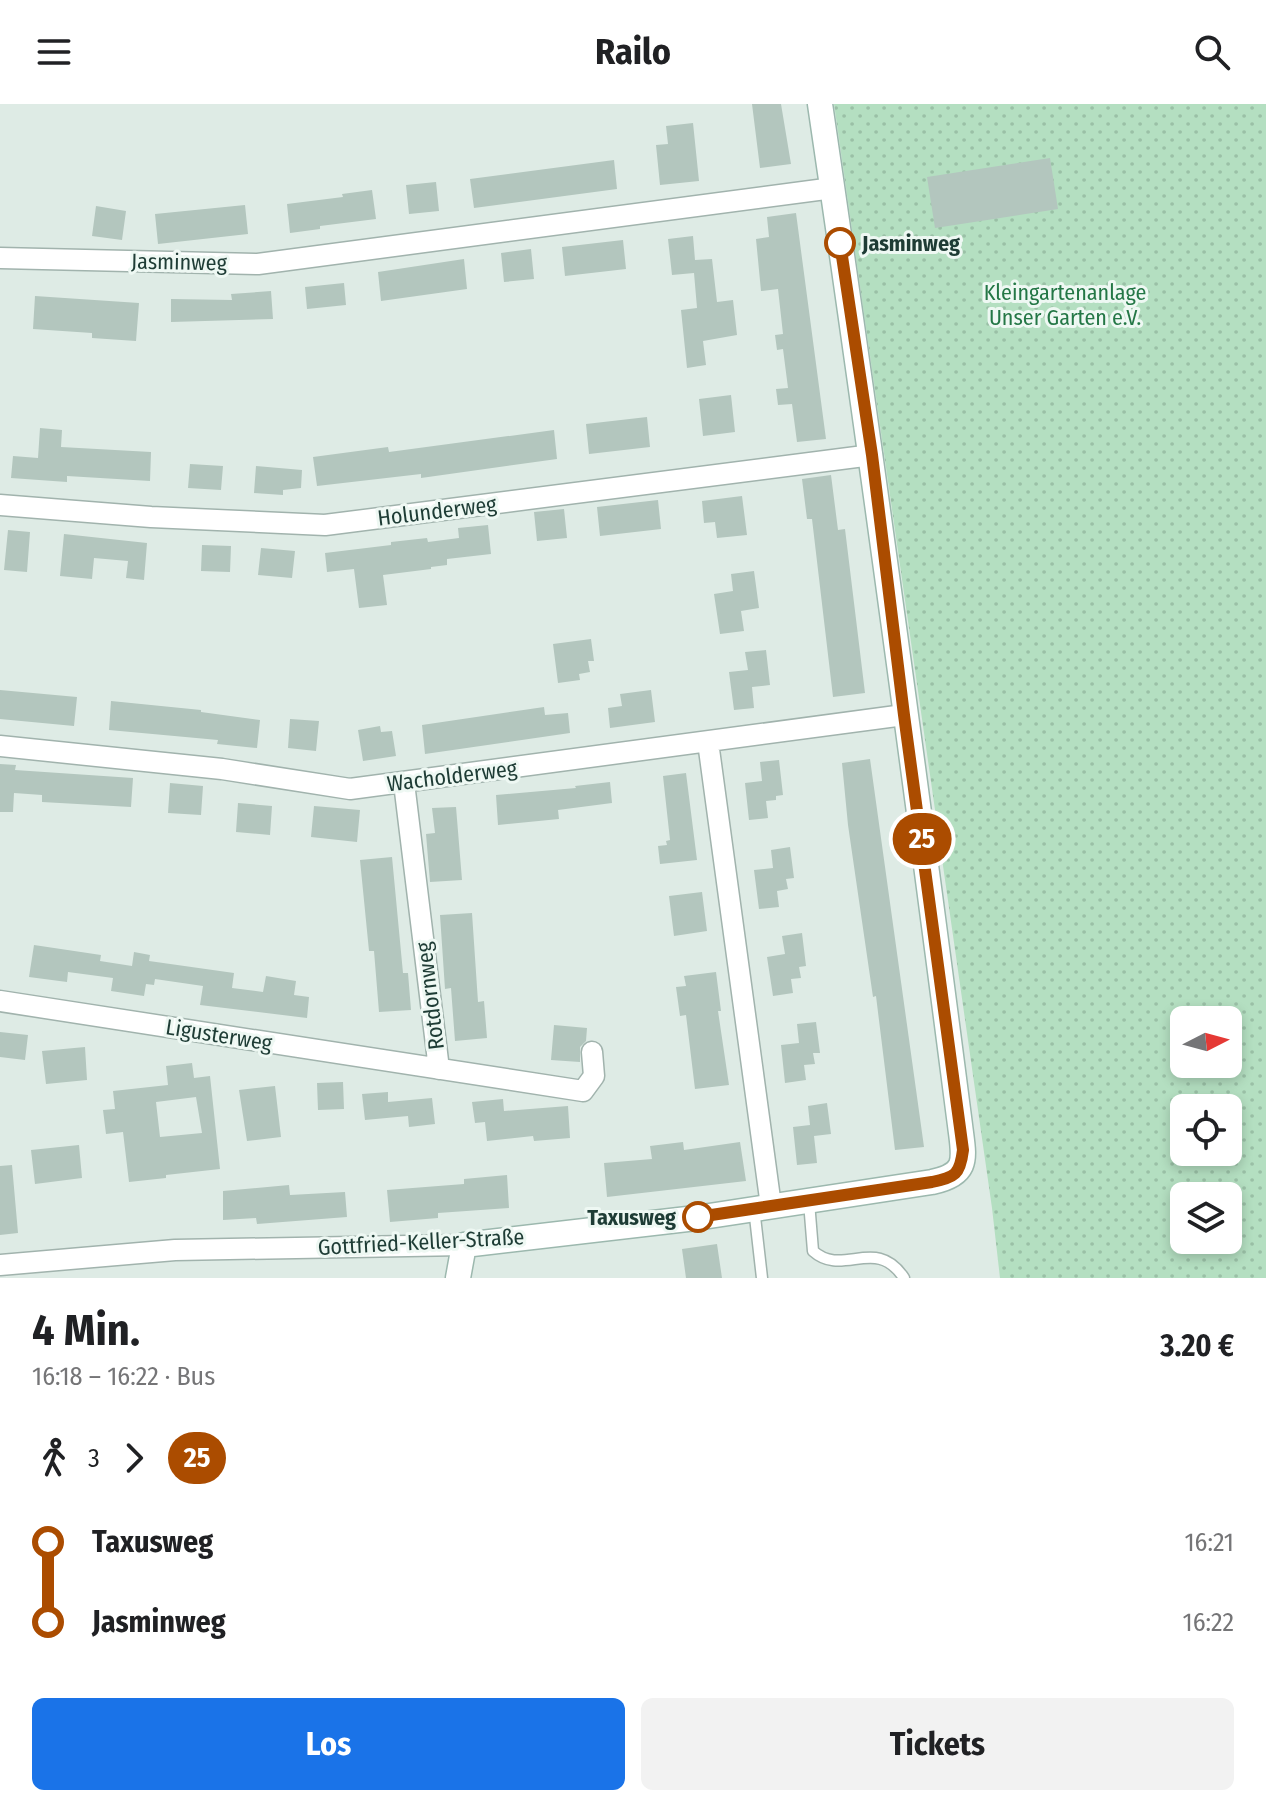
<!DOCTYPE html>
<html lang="de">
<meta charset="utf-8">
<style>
:root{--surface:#fff;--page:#f2f2f2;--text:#202124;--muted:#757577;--accent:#1a73e8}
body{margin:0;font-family:"Fira Sans Condensed",sans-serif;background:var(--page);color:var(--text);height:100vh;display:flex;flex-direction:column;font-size:30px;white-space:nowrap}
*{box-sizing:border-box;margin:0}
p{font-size:26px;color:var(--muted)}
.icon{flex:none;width:44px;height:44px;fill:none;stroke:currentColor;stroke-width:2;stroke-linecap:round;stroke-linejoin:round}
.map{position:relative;height:1174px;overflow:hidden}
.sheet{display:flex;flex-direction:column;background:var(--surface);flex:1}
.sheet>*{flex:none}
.badge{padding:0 16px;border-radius:26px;font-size:28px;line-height:52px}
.needle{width:52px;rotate:84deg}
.tools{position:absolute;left:1170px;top:902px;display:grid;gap:16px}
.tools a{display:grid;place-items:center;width:72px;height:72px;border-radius:12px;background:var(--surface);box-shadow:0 4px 12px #0003;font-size:40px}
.map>.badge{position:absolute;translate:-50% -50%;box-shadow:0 0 0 4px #fff}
.legs{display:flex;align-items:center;gap:12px;height:88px;padding:0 32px;font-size:26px}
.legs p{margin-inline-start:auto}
.headline{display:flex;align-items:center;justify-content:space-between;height:136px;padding:0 32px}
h1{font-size:44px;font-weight:700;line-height:60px}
.button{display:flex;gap:16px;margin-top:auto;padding:16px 32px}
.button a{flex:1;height:92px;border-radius:12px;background:var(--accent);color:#fff;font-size:32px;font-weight:700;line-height:92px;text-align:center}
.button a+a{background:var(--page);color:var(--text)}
ul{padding:0 32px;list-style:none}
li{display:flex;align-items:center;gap:28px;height:80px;font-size:30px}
li i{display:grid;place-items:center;width:12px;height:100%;margin:0 10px;background:currentColor}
li i::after{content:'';width:20px;height:20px;margin:-10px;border:6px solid;border-radius:50%;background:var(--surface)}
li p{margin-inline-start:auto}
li:first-child i{background:linear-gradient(#0000 50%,currentColor 0)}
li:last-child i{background:linear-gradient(currentColor 50%,#0000 0)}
header{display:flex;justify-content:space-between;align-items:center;height:104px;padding:0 32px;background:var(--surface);font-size:36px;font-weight:700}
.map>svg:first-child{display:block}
.garden{fill:url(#garden-dots);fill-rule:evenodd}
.building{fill:#b3c6be;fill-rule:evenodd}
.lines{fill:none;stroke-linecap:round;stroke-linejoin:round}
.lane-casing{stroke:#a1b3ad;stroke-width:13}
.street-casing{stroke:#a1b3ad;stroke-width:23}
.secondary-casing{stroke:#9cb8ae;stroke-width:27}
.lane{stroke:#fff;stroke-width:10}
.street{stroke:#fff;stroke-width:20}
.secondary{stroke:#fff;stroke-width:24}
.line-1-casing{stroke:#fff;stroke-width:18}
.line-1{stroke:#ab4c00;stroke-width:12}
.stop-1-dot{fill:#fff;stroke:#ab4c00;stroke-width:4}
.labels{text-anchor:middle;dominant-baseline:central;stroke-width:6;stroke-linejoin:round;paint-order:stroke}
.stop-label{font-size:22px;font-weight:bold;fill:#1e3c35;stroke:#eef8f3;text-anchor:start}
.street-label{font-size:22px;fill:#1e3c35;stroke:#eef8f3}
.park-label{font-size:22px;fill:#247746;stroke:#eef8f3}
</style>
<header><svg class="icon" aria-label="menu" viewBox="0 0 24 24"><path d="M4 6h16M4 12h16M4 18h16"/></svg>Railo<svg class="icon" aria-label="search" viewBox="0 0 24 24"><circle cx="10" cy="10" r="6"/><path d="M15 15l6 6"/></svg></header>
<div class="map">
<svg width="1266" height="1174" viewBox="0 0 1266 1174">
<defs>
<pattern id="garden-dots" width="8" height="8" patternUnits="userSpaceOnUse" patternTransform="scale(2)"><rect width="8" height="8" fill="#b4dfc1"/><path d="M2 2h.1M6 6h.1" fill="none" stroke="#9ac0a6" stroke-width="1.8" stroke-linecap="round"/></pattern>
</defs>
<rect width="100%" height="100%" fill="#deebe5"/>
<path class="garden" d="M834,0h432v1174h-266l-8,-70zM1184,916h44v44h-44zM1184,1004h44v44h-44zM1184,1092h44v44h-44z"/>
<path class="building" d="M752,0h29l10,60 -31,4z
M693,19l6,58 -39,4 -4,-40 12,-1 -2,-18z
M1050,54l8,51 -123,19 -8,-51z
M614,56l3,29 -143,19 -4,-29z
M436,78l3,29 -30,3 -3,-29z
M372,86l4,29 -56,7v3l-30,4 -3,-29 56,-7 -1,-3z
M245,101l3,29 -90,10 -3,-30z
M96,102l30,5 -4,29 -30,-4z
M796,109l30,226 -29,3 -5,-38 -14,1 -2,-16 12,-1 -5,-39 -6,1 -2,-15 8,-1 -5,-45 -17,2 -5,-52 13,-2 -2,-20z
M693,132l2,24 17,-1 5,43 16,-2 4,35 -34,6 3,24 -19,3 -6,-58 16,-2 -3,-35 -22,2 -4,-36z
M623,136l3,29 -61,7 -3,-29z
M531,145l3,30 -30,3 -3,-29z
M464,155l3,30 -86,12 -3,-29z
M344,179l2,22 -39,4 -2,-22z
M271,187l2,28 -102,3v-23l61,1 -1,-6z
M35,192l104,7 -3,38 -44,-3v-5l-59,-4z
M731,291l4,37 -32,4 -4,-37z
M647,313l3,30 -61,7 -3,-30z
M40,324l22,2 -1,17 90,5 -1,29 -83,-5v6l-56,-4 2,-22 25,2z
M554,326l3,29 -136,19v-4l-104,12 -4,-29 75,-10 1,5z
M190,360l33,2 -2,24 -33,-2z
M256,362l46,4 -1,18 -18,2v5l-29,-2z
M831,371l7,55 7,-1 20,164 -32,4 -21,-178h-5l-5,-40z
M742,392l5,39 -30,3 -2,-16 -11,1 -2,-22z
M658,396l3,29 -61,7 -3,-29z
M564,405l3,29 -30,3 -3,-29z
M488,421l3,29 -44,5v6l-16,2v2l-48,6 4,30 -28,3 -5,-39 -27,3 -2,-19 66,-8v-3l36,-4 1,4 31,-4 -1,-10z
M8,426l22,2 -3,40 -23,-2z
M64,430l83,9 -3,37 -18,-2 2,-17 -34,-3 -2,21 -32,-3z
M202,441l29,1 -1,26 -29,-1z
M261,444l34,3 -3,27 -34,-3z
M754,467l5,37 -18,3 3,20 -24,3 -6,-40 19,-3 -2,-17z
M591,535l3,22h-6l2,11 -11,2 1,6 -22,3 -5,-39z
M766,546l4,35 -18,2 2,21 -20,2 -5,-38 19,-2 -3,-18z
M0,586l77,7 -3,29 -74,-7z
M651,586l4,32 -45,6 -2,-20 14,-2 -2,-12z
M111,597l90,9v2l59,8 -3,28 -40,-4 1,-4 -109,-10z
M544,603l1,8 23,-2 2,20 -145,21 -3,-29z
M290,615l29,2 -3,30 -28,-3z
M380,622l1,6 11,-1 4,25 -33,5 -5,-31z
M870,655l54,388 -29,3 -19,-154 -3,1 -25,-172 -6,-62z
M779,656l4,35 -7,1v4l-10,1 2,17 -19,2 -4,-37 17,-2 -2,-19z
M0,660l16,1 -1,5 118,8 -2,29 -89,-5v-7l-28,-2 -1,19h-13z
M686,669l11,87 -37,4 -2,-18 9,-1 -1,-4 4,-1 -7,-64z
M610,678l2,21 -54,7 1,9 -61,6 -2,-30 80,-7 -1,-2z
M170,679l33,3 -2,29 -33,-2z
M238,699l34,3 -2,29 -34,-3z
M314,702l46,4 -3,32 -46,-5z
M456,703l6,73 -32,2 -4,-48 9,-1 -3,-25z
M790,743l4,31 -8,1 2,10 -11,2 2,16 -20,2 -5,-39 19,-2 -2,-18z
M392,753l11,116h5l3,37 -32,2 -5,-61h-5l-9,-91z
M702,788l5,39 -33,5 -5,-40z
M472,809l6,89 6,-1 3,37 -32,3 -4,-53 -6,1 -5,-74z
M802,829l4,33 -7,1 2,11 -10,1 2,14 -20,3 -6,-39 18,-3 -3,-18z
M34,841l67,10 -1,6 32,5 2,-14 16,3 -1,6 85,12 -2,15 31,4 3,-16 30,5 -2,14 15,2 -2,21 -107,-13 3,-19 -48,-7 -1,6 -8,-1 -2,12 -33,-5 2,-13 -45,-6 -1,10 -38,-5z
M716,868l5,39h-3l11,74 -34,4 -9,-74 -6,1 -4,-29 10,-1 -2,-10z
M816,918l4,31h-7l2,11 -11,1 2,15 -21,3 -4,-38 18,-2 -2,-19z
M554,921l33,3 -1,13 -6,6v15l-29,-2z
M0,928l28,3 -3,25 -25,-3z
M85,943l2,33 -41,4 -4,-33z
M192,959l2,15 16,-2 10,93 -54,6v3l-37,4 -6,-50 -17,2 -3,-24 12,-1 -2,-18 55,-6 -2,-19zM196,993l6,36 -42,4 -4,-35z
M343,978l1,27 -26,1 -1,-27z
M275,982l6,51 -34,4 -8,-51z
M388,988v10l44,-4 3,26 -26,3 -1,-11 -43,4 -3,-26z
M503,995l1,12 64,-5 2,32 -36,3 -1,-5 -46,5 -2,-19 -10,1 -3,-21z
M827,999l4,31 -17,2 3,27 -20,2 -4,-38 17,-2 -2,-19z
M683,1038l1,8 56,-8 6,39 -139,16 -3,-34 48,-4 -2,-13z
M79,1041l3,33 -47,6 -4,-34z
M12,1061l6,68 -18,2v-69z
M507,1071l2,33 -71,5v5l-48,4 -3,-32 77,-6v-5z
M289,1081l1,10 55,-3 2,25 -90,7 -1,-6 -33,2v-29z
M717,1140l5,34h-36l-4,-29z"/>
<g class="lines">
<g class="lane-casing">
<path id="lane" d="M809,1098l4,49c30,27 63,-16 91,27
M754,1104l8,70"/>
</g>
<g class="street-casing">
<path id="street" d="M0,154l258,6 575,-76
M0,401l151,12 174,8 547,-70
M708,638l63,464
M0,642l222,23 128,20 554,-74
M404,679l35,286
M0,897l583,90 11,-15 -2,-24
M0,1161l175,-15 289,-5"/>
</g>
<g class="secondary-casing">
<path id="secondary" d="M458,1174l6,-33 232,-27 236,-36c38,-8 32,-24 28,-57 -44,-341 -90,-681 -140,-1021"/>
</g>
<use href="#lane" class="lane"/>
<use href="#street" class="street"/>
<use href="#secondary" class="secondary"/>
</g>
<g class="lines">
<g class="line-1-casing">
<path id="line-1" d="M698,1113l234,-35c23,-5 28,-7 31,-32l-59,-435 -32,-260 -32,-212"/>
</g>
<use href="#line-1" class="line-1"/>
</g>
<g class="stop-1-dot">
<circle cx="840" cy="139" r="14"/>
<circle cx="698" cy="1113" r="14"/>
</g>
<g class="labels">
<g class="stop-label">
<text x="862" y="139">Jasminweg</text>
<text x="676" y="1113" text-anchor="end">Taxusweg</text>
</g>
<g class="street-label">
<text transform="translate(179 158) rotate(1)">Jasminweg</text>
<text transform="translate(437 407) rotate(-7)">Holunderweg</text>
<text transform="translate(452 672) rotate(-7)">Wacholderweg</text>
<text transform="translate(430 892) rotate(-97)">Rotdornweg</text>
<text transform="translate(219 931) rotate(9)">Ligusterweg</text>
<text transform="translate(421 1138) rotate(-3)">Gottfried-Keller-Straße</text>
</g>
<g class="park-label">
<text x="1065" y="188">Kleingartenanlage<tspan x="1065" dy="25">Unser Garten e.V.</tspan></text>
</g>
</g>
</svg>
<div class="tools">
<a><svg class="needle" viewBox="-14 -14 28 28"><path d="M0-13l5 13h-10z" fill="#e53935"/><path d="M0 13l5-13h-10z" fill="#757577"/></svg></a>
<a><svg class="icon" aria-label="locate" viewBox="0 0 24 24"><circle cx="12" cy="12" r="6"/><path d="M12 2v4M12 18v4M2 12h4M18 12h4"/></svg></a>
<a><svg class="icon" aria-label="layers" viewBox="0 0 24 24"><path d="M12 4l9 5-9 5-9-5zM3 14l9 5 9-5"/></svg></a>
</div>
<b class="badge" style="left:922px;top:735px;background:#ab4c00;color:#fff">25</b>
</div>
<section class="sheet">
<div class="headline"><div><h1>4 Min.</h1><p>16:18 – 16:22 · Bus</p></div><b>3.20 €</b></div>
<div class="legs"><svg class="icon" aria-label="walk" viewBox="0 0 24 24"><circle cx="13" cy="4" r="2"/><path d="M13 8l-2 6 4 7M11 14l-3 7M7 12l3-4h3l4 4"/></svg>3<svg class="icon" aria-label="forward" viewBox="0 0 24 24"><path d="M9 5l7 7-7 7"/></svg><b class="badge" style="background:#ab4c00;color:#fff">25</b></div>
<ul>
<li><i style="color:#ab4c00"></i><b>Taxusweg</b><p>16:21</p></li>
<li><i style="color:#ab4c00"></i><b>Jasminweg</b><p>16:22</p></li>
</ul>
<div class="button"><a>Los</a><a>Tickets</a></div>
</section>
